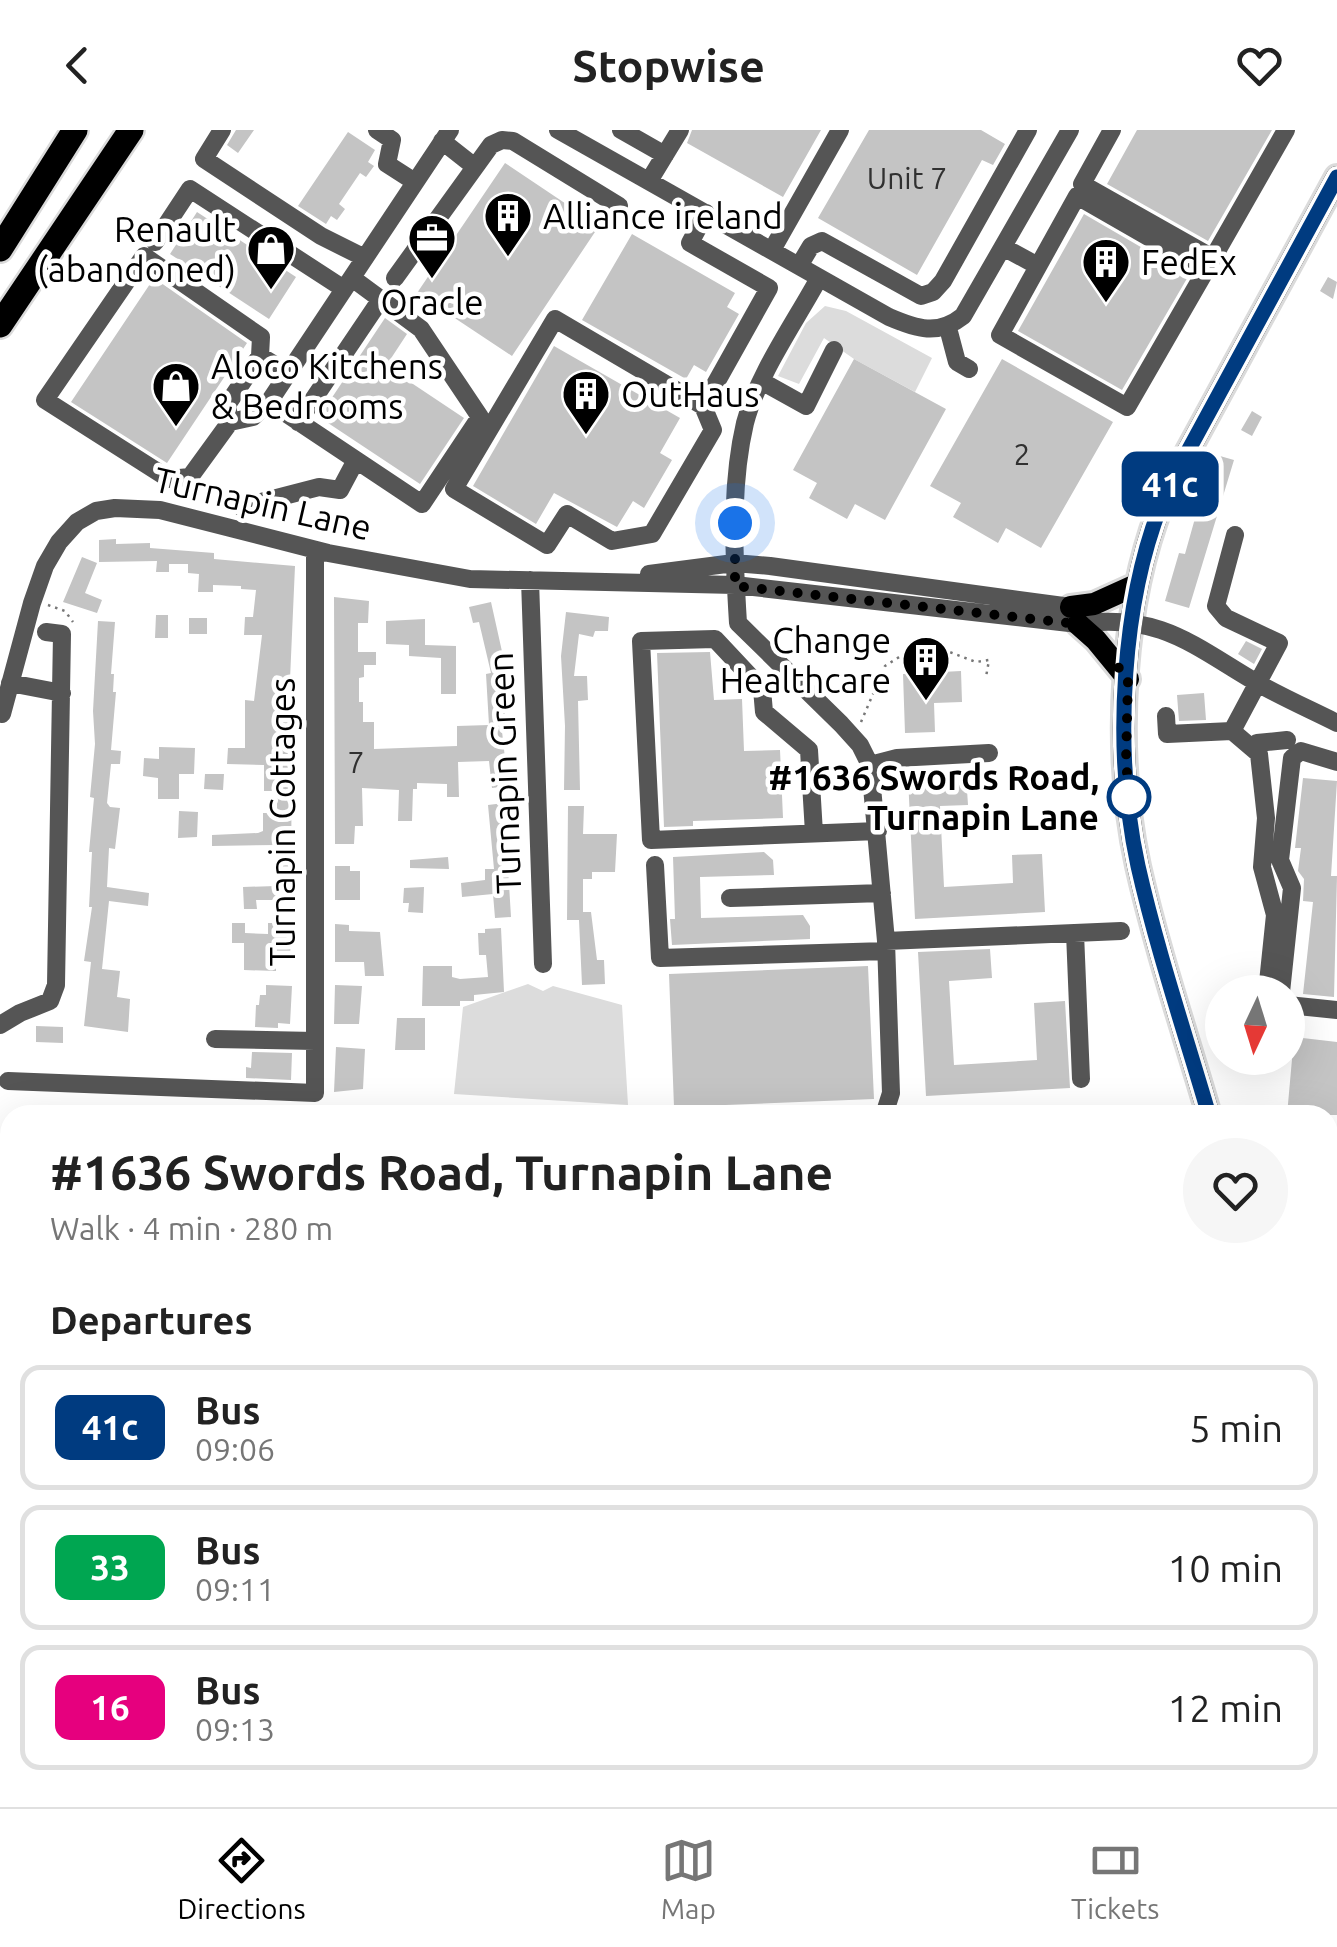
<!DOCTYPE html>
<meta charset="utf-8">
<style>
:root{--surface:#fff;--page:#f6f6f6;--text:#222;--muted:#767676;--line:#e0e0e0;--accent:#000}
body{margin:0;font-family:Ubuntu,sans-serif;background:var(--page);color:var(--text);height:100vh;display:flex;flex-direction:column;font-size:38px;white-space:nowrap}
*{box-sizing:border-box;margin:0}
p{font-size:32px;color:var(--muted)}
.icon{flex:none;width:55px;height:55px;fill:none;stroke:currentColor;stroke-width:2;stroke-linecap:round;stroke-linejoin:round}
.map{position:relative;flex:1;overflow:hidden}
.panel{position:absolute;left:0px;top:975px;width:1338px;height:702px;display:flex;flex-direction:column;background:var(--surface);border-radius:30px 30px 0 0;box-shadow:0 10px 40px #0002}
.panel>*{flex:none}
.badge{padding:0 20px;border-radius:15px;font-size:35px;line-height:65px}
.needle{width:65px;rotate:184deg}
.buttons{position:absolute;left:1205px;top:845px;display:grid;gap:20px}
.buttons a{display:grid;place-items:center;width:100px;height:100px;border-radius:50%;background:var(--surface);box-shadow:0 10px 40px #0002;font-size:50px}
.you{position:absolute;width:50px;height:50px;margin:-25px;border:8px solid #fff;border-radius:50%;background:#1a73e8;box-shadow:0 0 0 15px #1a73e833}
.map>.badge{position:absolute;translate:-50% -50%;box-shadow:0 0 0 5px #fff}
h2{padding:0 50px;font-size:38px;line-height:90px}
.round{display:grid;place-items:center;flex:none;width:105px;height:105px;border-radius:52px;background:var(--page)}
.overview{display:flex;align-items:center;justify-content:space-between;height:170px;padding:0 50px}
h1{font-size:48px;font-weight:700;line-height:75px}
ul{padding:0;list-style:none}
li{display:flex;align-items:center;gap:30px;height:125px;margin:0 20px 15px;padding:0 30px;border:5px solid var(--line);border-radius:20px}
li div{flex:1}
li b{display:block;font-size:38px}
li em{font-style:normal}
li .badge{min-width:110px;font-weight:700;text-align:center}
header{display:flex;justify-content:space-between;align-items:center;height:130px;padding:0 50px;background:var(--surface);font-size:45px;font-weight:700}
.tabs{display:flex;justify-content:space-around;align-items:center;height:140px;border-top:2px solid var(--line);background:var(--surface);font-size:28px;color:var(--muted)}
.tabs a{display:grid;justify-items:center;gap:5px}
.tabs .selected{color:var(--accent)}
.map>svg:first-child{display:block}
.green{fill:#dcdcdc}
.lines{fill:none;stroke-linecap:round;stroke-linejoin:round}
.stream{stroke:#a3a3a3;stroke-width:5}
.building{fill:#c4c4c4}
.major-casing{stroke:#dbdbdb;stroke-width:28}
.highway-casing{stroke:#dbdbdb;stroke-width:30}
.path{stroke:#777;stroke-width:2.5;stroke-dasharray:2.5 5;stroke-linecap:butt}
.minor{stroke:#555;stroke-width:18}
.major{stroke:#000;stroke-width:22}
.highway{stroke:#000;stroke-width:25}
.line-casing{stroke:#fff;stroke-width:22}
.line{stroke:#003b80;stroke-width:15}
.walk{stroke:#000;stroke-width:10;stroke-dasharray:0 18}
.stop-dot{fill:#fff;stroke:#003b80;stroke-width:5}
.labels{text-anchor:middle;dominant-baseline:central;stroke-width:9;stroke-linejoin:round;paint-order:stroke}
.number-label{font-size:30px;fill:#313131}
.poi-label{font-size:35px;fill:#000;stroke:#fff;text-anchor:start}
.street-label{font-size:35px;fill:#000;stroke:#fff}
.stop-label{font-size:35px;font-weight:bold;fill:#000;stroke:#fff;text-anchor:end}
</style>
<header><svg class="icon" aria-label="back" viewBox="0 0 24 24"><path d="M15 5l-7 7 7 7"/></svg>Stopwise<svg class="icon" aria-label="heart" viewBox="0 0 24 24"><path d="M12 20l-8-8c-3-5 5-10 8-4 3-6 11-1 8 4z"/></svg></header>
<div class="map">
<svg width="1337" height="1677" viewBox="0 0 1337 1677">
<rect width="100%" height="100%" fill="#fff"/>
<path class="green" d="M825,176l21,5 86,47 -17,34 -61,-33 -30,-21 -25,46 -21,-8 28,-53z
M528,854l15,7 10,-5 69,19 6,100 -174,-11 9,-87z
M0,1366l10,2v300h278l-3,9h-285z"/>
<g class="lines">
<path class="stream" d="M0,1360l10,3
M856,1668l13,9"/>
</g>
<path class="building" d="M236,0h18l-16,23 -11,-8z
M692,0h129l-38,67 -96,-54z
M869,0h112l24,14 -12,21 -11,-5 -65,115 -99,-57z
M1137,0h135l-64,111 -101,-57z
M348,2l27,18 -7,12 6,4 -8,11 -6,-4 -21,31 6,5 -8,11 -6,-4 -5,8 -28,-18z
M505,33l94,63 -87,130 -95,-63z
M197,82l99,65 -27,42 -99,-65z
M1084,84l105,61 -67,115 -104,-59z
M632,104l103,59 -8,14 12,7 -33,58 -12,-7 -8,14 -104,-59z
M1328,147l9,5 -4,17 -13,-8z
M154,148l93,65 -80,120 -96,-61z
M385,188l22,16 -21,32 78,52 -44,66 -101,-67z
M554,216l126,72 -20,35 12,7 -28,48 -11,-7 -16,26 -63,-34 -18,31 -63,-38z
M854,229l92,50 -61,111 -30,-16 -8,15 -38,-21 8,-15 -24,-13z
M1002,229l111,63 -72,126 -35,-20 -8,15 -45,-26 8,-14 -31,-17z
M1252,281l10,6 -10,19 -11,-6z
M1213,324l21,6 -45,148 -24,-7 14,-48 6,1z
M116,409v5l34,-1v5l64,5v6l81,7 -6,136h3l-1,198h-35l1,9h-13l-1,-22 33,-1 1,-41 -65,1v-11l46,-2 5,-2v-18h14v-22h-13v-26l-37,-1 1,-16h17v-48l9,1 8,-66h-18l1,-18h8l3,-27 -15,-1v-3l-28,-1v7h-15l1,-18 -11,-1v-9h-19v8h-13l1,-11 -58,1v-22z
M82,427l15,6 -12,30 17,7 -5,13 -34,-11z
M334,467l35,4 -1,22h-10v29h18v13h-12v12l-5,1v24h4v20h11v27l83,-3v-20l32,-1 -3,-51 5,-1 -12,-51 -6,1 -4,-16 22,-5 12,54 2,65 -4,1 7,64 -16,2 -3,-27 -31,1 1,35h-12v-13l-30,-1v6h-4l-1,32h-14l1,-31 -37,-2 1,38h-8l-1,18h-19z
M566,482l43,5 -1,14h-13l-2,6 -14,-3 -5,42h13l1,24 -10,1 2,89h-16l1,-64 -4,-70z
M156,485h12v23h-13z
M189,488h18v16h-18z
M425,489v26l31,1v48h-15v-36l-32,-2v-11l-23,-1v-23z
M98,491l17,1 -4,52h3l-1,18h3l-5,58 10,1 -1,13h-9l-4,39 3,4 10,1 -5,41 -6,-1 -2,39 42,6 -1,13 -39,-5 -7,68 18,2 -3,26 13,2 -2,33 -44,-6 7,-64 -7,-1 8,-54h-3l3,-55h-3l5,-54 -4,-1 5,-53 -2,-33z
M1246,511l16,8 -8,15 -16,-10z
M710,522l4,48 28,-1 2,52 36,-1 3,68 -90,3v5l-29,1 -7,-174z
M961,541l1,31 -28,1 1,29 -30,1 -2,-59z
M1204,563l2,27 -27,1 -2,-26z
M159,617l36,1 -1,26h-15v25h-21v-21l-15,-2 1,-18 15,1z
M205,644h19l-1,16 -19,-1z
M966,645l2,30 -28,1 4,81 69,-4 -1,-28 30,-1 3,58 -130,7 -7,-141z
M1303,648l34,3 -6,95h6l-3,121 -31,-3 10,-92 -10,-1 1,-22 -6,-8 3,-23h-6z
M504,673l7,114 -16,1 -2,-24 -31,3 -1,-14 24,-3v-11h9l-6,-64z
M568,676h16l-1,28h34l-2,38h-23v7h-9v33h8l6,48h7l1,24 -23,1 -3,-65h-12z
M179,681l19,1 -1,25 -19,1z
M764,722l9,8 1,15 -74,2 1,41 102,-3 7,11v13l-138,6 -2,-26h5l-2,-62z
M448,727l1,12 -39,-1v-8z
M335,736h15v5h10v29h-25z
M424,757l-1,26 -15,-1 1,-9h-6l1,-15z
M232,793h13v10l23,1v-11h23l-1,39 -14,-1v10l-32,-1v-27h-12z
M335,794l14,1v6l31,1 4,44h-19l-1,-14h-29z
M501,798l3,64 -30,3v6h-14v5h-38l1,-40h29v11l8,2 28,-2 -2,-22h-7l-1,-22h7v-4z
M990,819l2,29 -43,3 5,84 83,-5 -3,-57 31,-2 5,87 -144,8 -8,-144z
M868,836l6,133 -200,8 -5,-133z
M266,855l26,1 -2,38 -12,-1v5l-23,-1 1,-22h3l1,-10h6z
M335,855l27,1 -3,38h-25z
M397,888h28v32h-30z
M36,896l27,1v16l-27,-1z
M1294,907l43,5v73h-50z
M336,917l29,2 -2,40 -29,3z
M252,922l40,1 -1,27 -45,-2v-11l5,1z"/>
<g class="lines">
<g class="major-casing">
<path id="major" d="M1071,477l23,-3 42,-19
M1078,494l18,16 32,39
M1209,985c-24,-82 -52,-165 -71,-249 -25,-115 -18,-272 31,-380l168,-309
M1245,1677v-9"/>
</g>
<g class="highway-casing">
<path id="highway" d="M0,119l75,-119
M0,195l131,-195
M0,1060l10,5
M0,1115l10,3
M1328,1136h9
M0,1143l10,-1
M0,1183h10
M1328,1184h9
M0,1265l10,-4"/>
</g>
<path class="path" d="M48,475l17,6 8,11
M861,592l24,-56 38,-24 53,20 13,-2 -3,17"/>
<path class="minor" d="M222,0l-18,29 117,77 44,22
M377,0l15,10 -5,24 28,18
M558,0l331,187c28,12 49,19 74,-1l107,-186
M621,0l44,25
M1112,0l-30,54 131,74 73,-128
M442,11l33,26
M649,51l31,-51
M1077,66l129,74 -79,137 -127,-72z
M155,112l35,-53 154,100
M1003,117l35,19
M772,120l68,-120
M799,136l12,-20 11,-5 99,55 12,-4 10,-11 85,-151
M395,148l96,-133 11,-5 11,1 106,65
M819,148c-24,44 -62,98 -74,145 -15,64 -11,136 -7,200l103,101 19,21 10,20 16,176 5,152 -7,22
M948,198l9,34 12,7
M288,243l-28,-17 1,-19 -117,-81 -99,144 124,79 21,-2 40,-55 23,-5 16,-15 181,-272
M763,252l43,24 28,-56
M269,272l153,102 58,-87 -59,-88 -69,-51
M703,276l-148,-87 -101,170 93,56 20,-31 45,27 40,-7 61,-104 -10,-24 66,-118 -79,-45 16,-30
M230,292l-3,-17 33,-49
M298,292l83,-123
M241,377l78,-20 21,3 16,-30
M649,444l85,-11 36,3 301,41 12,5
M530,450l13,384
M10,553l52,10
M2,584l30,-111 13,-37 14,-24 18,-20 19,-11 19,-3 45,2 168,43 142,26 265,6 343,39c82,-12 117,23 181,60 25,14 52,26 78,39
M1166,586l1,18 65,-3 27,23 7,64 -4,49 13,48 -8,77
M1232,601l47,-88 -53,-25 -10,-12 19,-71
M1253,618l4,-5 30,-3
M870,635l27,-7 92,-5
M814,703l-5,-83 -45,-38 -2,-23 -47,-50 -74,2 10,199 227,-9
M655,735l5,93 226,-7
M730,768l152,-5
M1075,803l6,146
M886,811l235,-10
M1281,862l11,-104 -12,-28 12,-102 9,-7 36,11
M1288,875l49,5
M0,895l20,-12 30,-12 6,-16 6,-351 -16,-2
M215,909l100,2
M8,951l307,12v-543
M1328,1059h9
M1328,1263l9,1
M1328,1286l9,1
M1328,1338l9,1
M1328,1388l9,1
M1328,1439h9
M1328,1503l9,2
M1328,1522l9,1
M1328,1583l9,-1
M1328,1656h9
M978,1668l61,9
M1181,1668l8,9
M1245,1673l92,2
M600,1677l1,-9
M1096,1677l9,-9
M1125,1677l1,-9"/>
<use href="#major" class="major"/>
<use href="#highway" class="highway"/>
</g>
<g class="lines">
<g class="line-casing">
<path id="line" d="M1209,985c-24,-82 -52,-165 -71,-249 -25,-115 -18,-272 31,-380l168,-309"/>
</g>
<use href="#line" class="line"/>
<path class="walk" d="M735,393v63l343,38 18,16 32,39 -2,82 4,46 -1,-10"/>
</g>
<defs>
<g id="building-pin" transform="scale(2.5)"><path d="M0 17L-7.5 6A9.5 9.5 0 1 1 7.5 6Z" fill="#000" stroke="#fff"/><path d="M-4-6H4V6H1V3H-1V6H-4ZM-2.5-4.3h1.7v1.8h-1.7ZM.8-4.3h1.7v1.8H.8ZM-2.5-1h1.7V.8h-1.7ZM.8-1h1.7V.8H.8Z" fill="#fff"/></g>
<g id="office-pin" transform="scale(2.5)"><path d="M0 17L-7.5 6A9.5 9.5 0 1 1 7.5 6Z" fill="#000" stroke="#fff"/><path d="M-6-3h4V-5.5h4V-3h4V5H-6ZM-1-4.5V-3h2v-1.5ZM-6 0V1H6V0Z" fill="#fff"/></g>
<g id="shop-pin" transform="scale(2.5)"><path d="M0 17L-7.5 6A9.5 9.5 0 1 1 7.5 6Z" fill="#000" stroke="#fff"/><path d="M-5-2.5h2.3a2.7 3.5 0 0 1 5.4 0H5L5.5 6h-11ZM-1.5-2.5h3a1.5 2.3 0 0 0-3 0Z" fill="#fff"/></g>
</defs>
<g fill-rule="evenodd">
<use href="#building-pin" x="508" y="86"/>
<use href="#office-pin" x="432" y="108"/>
<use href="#shop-pin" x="271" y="119"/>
<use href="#building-pin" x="1106" y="132"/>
<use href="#shop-pin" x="176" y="256"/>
<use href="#building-pin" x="586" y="264"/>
<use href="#building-pin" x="926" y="530"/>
</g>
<circle class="stop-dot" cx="1129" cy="667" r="20"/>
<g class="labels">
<g class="number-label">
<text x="907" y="48">Unit 7</text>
<text x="1022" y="324">2</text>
<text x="356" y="632">7</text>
</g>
<g class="poi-label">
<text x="543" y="86">Alliance ireland</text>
<text x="236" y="99" text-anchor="end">Renault<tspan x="236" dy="40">(abandoned)</tspan></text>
<text x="1141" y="132">FedEx</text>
<text x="432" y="172" text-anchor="middle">Oracle</text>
<text x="211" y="236">Aloco Kitchens<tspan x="211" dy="40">&amp; Bedrooms</tspan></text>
<text x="621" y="264">OutHaus</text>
<text x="891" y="510" text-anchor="end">Change<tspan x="891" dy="40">Healthcare</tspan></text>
</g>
<g class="street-label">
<text transform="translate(263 373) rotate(13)">Turnapin Lane</text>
<text transform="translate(504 643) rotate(-92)">Turnapin Green</text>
<text transform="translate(282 692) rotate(-90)">Turnapin Cottages</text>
</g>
<g class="stop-label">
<text x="1099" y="647">#1636 Swords Road,<tspan x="1099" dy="40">Turnapin Lane</tspan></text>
</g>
</g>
</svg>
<div class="buttons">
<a><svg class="needle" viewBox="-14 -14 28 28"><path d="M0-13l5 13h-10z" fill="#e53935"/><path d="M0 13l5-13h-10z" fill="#767676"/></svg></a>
</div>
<div class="you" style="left:735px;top:393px"></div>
<b class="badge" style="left:1170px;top:354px;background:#003b80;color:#fff">41c</b>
<section class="panel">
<div class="overview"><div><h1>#1636 Swords Road, Turnapin Lane</h1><p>Walk · 4 min · 280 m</p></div><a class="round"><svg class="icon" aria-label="heart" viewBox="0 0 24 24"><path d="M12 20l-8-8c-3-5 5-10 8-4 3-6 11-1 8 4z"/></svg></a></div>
<h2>Departures</h2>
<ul>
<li><span class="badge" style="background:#003b80;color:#fff">41c</span><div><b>Bus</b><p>09:06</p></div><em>5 min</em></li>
<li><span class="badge" style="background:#00a651;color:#fff">33</span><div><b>Bus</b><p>09:11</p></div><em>10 min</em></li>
<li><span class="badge" style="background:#e6007e;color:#fff">16</span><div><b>Bus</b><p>09:13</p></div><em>12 min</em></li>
</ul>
</section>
</div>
<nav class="tabs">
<a class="selected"><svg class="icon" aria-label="directions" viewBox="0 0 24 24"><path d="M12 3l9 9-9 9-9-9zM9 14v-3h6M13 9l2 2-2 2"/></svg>Directions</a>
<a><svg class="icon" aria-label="map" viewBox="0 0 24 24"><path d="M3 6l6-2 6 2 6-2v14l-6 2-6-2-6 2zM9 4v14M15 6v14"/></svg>Map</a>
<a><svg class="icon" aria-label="tickets" viewBox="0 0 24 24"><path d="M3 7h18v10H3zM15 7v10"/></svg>Tickets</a>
</nav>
